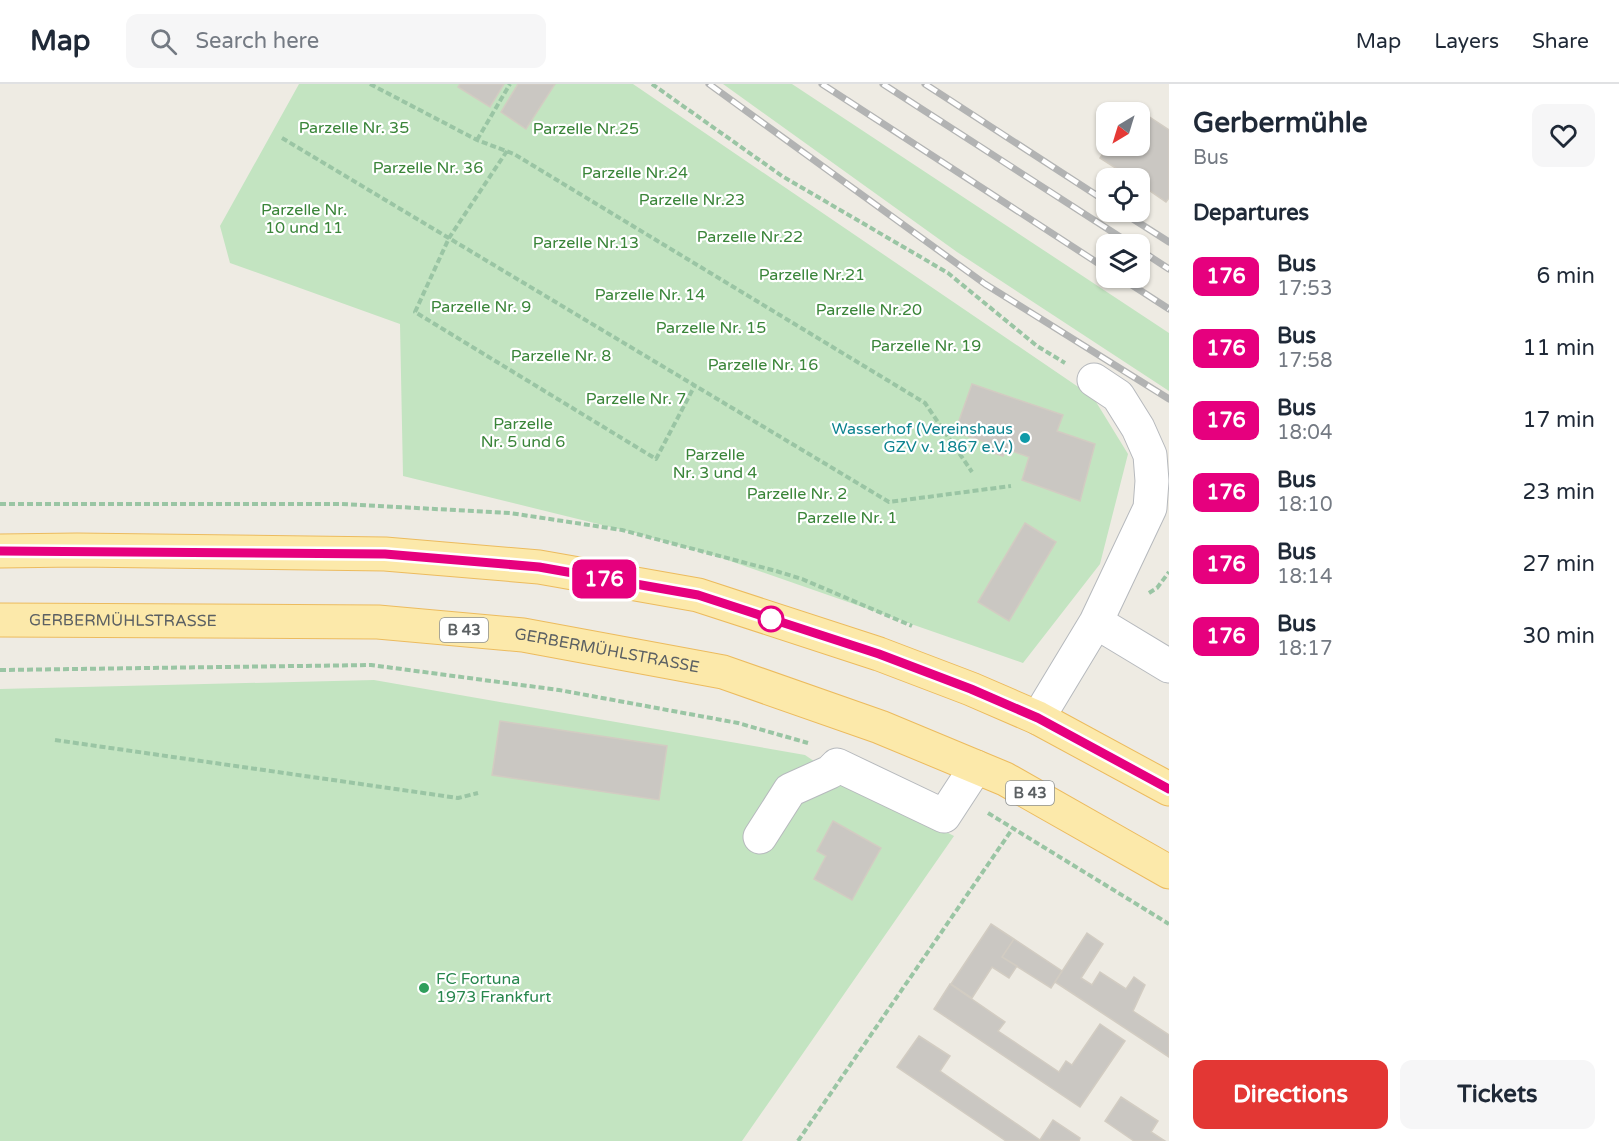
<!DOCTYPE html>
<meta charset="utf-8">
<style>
:root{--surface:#fff;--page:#f6f6f7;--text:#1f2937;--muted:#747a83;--line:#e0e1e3;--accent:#e33734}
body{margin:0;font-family:"Varela Round",sans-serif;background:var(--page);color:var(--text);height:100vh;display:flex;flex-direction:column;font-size:22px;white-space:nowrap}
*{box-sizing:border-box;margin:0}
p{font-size:20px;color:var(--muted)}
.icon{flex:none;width:33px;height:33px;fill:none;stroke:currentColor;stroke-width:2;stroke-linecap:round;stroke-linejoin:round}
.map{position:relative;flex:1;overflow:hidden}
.side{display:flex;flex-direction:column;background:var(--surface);width:450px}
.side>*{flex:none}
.badge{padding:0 12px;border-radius:9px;font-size:21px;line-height:39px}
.needle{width:39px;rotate:218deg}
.controls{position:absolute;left:1096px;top:18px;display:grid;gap:12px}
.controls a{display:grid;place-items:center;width:54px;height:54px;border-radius:12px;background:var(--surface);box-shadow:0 2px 4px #0004;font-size:30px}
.map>.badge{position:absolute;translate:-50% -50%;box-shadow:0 0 0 3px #fff}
h2{padding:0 24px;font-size:22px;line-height:54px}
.round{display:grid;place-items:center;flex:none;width:63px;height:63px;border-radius:12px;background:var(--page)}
.overview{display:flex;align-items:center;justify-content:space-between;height:102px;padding:0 24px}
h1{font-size:28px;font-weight:800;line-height:45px}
.primary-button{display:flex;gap:12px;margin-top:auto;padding:12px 24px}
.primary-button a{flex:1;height:69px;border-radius:12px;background:var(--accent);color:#fff;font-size:24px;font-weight:800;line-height:69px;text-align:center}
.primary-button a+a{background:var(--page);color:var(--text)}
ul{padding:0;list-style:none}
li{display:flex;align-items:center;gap:18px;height:72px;padding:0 24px}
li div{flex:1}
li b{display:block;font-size:22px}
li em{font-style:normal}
li .badge{min-width:66px;font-weight:700;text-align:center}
header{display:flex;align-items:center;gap:36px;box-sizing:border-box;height:84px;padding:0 30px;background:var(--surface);border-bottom:2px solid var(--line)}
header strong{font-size:28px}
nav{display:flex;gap:33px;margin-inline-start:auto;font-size:21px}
.search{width:420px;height:54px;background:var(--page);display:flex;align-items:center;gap:15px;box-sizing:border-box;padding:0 21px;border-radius:12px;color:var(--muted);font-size:22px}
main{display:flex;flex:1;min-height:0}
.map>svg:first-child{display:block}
.green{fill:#c3e4c1}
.building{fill:#cac7c2;stroke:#d2ccc2;stroke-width:1.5}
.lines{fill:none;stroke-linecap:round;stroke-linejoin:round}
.minor-casing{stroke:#b6b9bd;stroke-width:35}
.major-casing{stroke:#ecbb5e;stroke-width:35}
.path{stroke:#9ac5a4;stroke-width:4;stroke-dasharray:6 3;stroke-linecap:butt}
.minor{stroke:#fff;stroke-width:33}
.major{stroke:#fce9aa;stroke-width:33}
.rail-casing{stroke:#b2b3b3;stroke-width:7}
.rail{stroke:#fff;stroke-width:4.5;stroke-dasharray:14;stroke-linecap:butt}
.line-casing{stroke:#fff;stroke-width:14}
.line{stroke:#e6007e;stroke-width:9}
.culture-dot{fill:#0f9aa8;stroke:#fff;stroke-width:2}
.stop-dot{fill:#fff;stroke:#e6007e;stroke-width:3}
.leisure-dot{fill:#2e9e5b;stroke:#fff;stroke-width:2}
.labels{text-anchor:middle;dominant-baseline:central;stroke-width:4.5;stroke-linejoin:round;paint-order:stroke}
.shield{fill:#fff;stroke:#8c9092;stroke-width:1.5}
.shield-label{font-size:15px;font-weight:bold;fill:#5b6063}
.park-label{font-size:16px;fill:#3a8539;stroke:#fff}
.culture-label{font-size:16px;fill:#0d838f;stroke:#fff;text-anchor:end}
.street-label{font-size:16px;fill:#5b6063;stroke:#fff}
.leisure-label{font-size:16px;fill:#27864d;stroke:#fff;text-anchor:start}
</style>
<header>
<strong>Map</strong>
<div class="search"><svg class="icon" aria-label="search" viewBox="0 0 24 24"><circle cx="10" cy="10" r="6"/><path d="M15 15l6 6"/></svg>Search here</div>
<nav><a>Map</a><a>Layers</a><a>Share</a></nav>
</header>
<main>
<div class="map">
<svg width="1169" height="1057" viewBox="0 0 1169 1057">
<rect width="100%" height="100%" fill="#eeebe3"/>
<path class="green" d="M299,0h334l460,313 35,57 -28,110 -77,99 -313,-109 -71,-20 -236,-58 -3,-152 -170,-61 -10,-37z
M723,0h69l377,249v58l-212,-139z
M374,596l431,75 25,17 124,64 -212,305h-742v-452z"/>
<path class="building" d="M460,0h44l-14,23 -32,-20z
M518,0h37l-29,45 -25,-17z
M1142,28l27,18v68l-3,4 -26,-18v-6h-9l-31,-20 8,-12h32z
M972,300l91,31 -6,16 38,13 -15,57 -58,-21 7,-23 -23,-8 -3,7 -12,-4 3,-7 -39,-13z
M1025,439l31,19 -47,79 -31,-19z
M500,637l167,25 -8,54 -167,-25z
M833,737l48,27 -29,52 -38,-21 12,-23 -9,-5z
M991,840l23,15 -12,18 15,9 -8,12 -17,-11 -20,31 -21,-14z
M1087,849l16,11 -22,34 11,7 8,-13 26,17 8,-12 11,8 -12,26 36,24v22l-114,-75z
M1014,855l48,32 -11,17 -49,-31z
M950,900l55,38 -7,9 61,41 7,-11 6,4 28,-41 25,17 -45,66 -146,-98z
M919,952l31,20 -10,15 100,69 13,-20 27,18 -1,3h-73l-109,-74z
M1121,1013l37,24 -7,11 14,9h-31l-29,-20z"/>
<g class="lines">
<g class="minor-casing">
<path id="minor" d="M1096,538l73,44
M1038,634l58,-96 54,-114 2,-27 -2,-26 -12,-27 -20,-32 -24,-16
M760,753l30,-47 40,-18 7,-7 107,51 32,-49"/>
</g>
<g class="major-casing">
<g id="major">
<path d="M0,467l77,-1 308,4 154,13 159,28 181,59 92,35 67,29 131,71"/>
<path id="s1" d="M0,536l378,2 145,13 200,37 157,55 125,52 164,93"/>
</g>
</g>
<path class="path" d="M370,0l107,56 37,14 411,249 47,69
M652,0l130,92 166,97 89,73 28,17
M282,54l607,364 122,-16
M477,56l33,-56
M507,67l-58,87 -34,74 241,147 39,-74
M0,420h342l168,9 112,17 154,41 26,8 110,47
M1149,509l8,-5 12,-16
M0,586l371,-5 188,25 179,33 70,20
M55,656l403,58 20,-5
M988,729l181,111
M798,1057l215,-313"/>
<use href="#minor" class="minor"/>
<use href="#major" class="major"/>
<g class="rail-casing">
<path id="rail" d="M709,0l276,200 184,115
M822,0l285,185
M883,0l248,160
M925,0l182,118
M1122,128l47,30
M1140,166l29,19
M1121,194l48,31"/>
</g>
<use href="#rail" class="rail"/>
</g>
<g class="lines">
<g class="line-casing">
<path id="line" d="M0,467l385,3 154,13 159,28 181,59 92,35 67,29 131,71"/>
</g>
<use href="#line" class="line"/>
</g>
<circle class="culture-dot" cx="1025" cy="354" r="6"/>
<circle class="stop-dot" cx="771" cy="535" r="12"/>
<circle class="leisure-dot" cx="424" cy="904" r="6"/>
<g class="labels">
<g class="shield">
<rect x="440" y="534" width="48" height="24" rx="4.5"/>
<rect x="1006" y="697" width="48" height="24" rx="4.5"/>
</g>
<g class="shield-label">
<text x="464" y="546">B 43</text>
<text x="1030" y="709">B 43</text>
</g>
<g class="park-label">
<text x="354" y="44">Parzelle Nr. 35</text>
<text x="586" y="45">Parzelle Nr.25</text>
<text x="428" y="84">Parzelle Nr. 36</text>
<text x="635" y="89">Parzelle Nr.24</text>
<text x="692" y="116">Parzelle Nr.23</text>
<text x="304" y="126">Parzelle Nr.<tspan x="304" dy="18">10 und 11</tspan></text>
<text x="750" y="153">Parzelle Nr.22</text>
<text x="586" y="159">Parzelle Nr.13</text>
<text x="812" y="191">Parzelle Nr.21</text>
<text x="650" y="211">Parzelle Nr. 14</text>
<text x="481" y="223">Parzelle Nr. 9</text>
<text x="869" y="226">Parzelle Nr.20</text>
<text x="711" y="244">Parzelle Nr. 15</text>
<text x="926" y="262">Parzelle Nr. 19</text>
<text x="561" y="272">Parzelle Nr. 8</text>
<text x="763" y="281">Parzelle Nr. 16</text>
<text x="636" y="315">Parzelle Nr. 7</text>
<text x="523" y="340">Parzelle<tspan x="523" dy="18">Nr. 5 und 6</tspan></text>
<text x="715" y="371">Parzelle<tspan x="715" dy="18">Nr. 3 und 4</tspan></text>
<text x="797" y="410">Parzelle Nr. 2</text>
<text x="847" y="434">Parzelle Nr. 1</text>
</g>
<g class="culture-label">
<text x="1013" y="345">Wasserhof (Vereinshaus<tspan x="1013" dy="18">GZV v. 1867 e.V.)</tspan></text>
</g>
<g class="street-label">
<text stroke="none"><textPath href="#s1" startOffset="123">GERBERMÜHLSTRASSE</textPath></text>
<text stroke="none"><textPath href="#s1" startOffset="609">GERBERMÜHLSTRASSE</textPath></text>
</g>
<g class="leisure-label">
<text x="436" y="895">FC Fortuna<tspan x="436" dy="18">1973 Frankfurt</tspan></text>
</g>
</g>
</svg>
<div class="controls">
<a><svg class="needle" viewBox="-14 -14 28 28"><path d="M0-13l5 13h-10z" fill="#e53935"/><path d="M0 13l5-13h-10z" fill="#747a83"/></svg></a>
<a><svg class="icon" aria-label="locate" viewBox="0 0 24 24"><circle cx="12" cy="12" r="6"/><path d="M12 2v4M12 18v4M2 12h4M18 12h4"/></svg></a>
<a><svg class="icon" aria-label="layers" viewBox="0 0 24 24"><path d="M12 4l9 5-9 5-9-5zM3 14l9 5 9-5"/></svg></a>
</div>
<b class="badge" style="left:604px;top:495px;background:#e6007e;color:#fff">176</b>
</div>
<section class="side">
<div class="overview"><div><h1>Gerbermühle</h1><p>Bus</p></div><a class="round"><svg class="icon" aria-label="heart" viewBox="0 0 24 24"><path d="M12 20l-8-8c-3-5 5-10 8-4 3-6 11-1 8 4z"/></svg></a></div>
<h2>Departures</h2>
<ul>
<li><span class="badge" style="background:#e6007e;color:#fff">176</span><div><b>Bus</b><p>17:53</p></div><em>6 min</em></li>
<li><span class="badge" style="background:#e6007e;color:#fff">176</span><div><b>Bus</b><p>17:58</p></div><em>11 min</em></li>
<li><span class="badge" style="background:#e6007e;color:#fff">176</span><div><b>Bus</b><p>18:04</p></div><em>17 min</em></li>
<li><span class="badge" style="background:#e6007e;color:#fff">176</span><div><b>Bus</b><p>18:10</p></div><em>23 min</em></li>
<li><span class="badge" style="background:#e6007e;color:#fff">176</span><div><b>Bus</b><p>18:14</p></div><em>27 min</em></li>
<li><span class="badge" style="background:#e6007e;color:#fff">176</span><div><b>Bus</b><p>18:17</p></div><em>30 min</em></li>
</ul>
<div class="primary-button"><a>Directions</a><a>Tickets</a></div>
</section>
</main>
